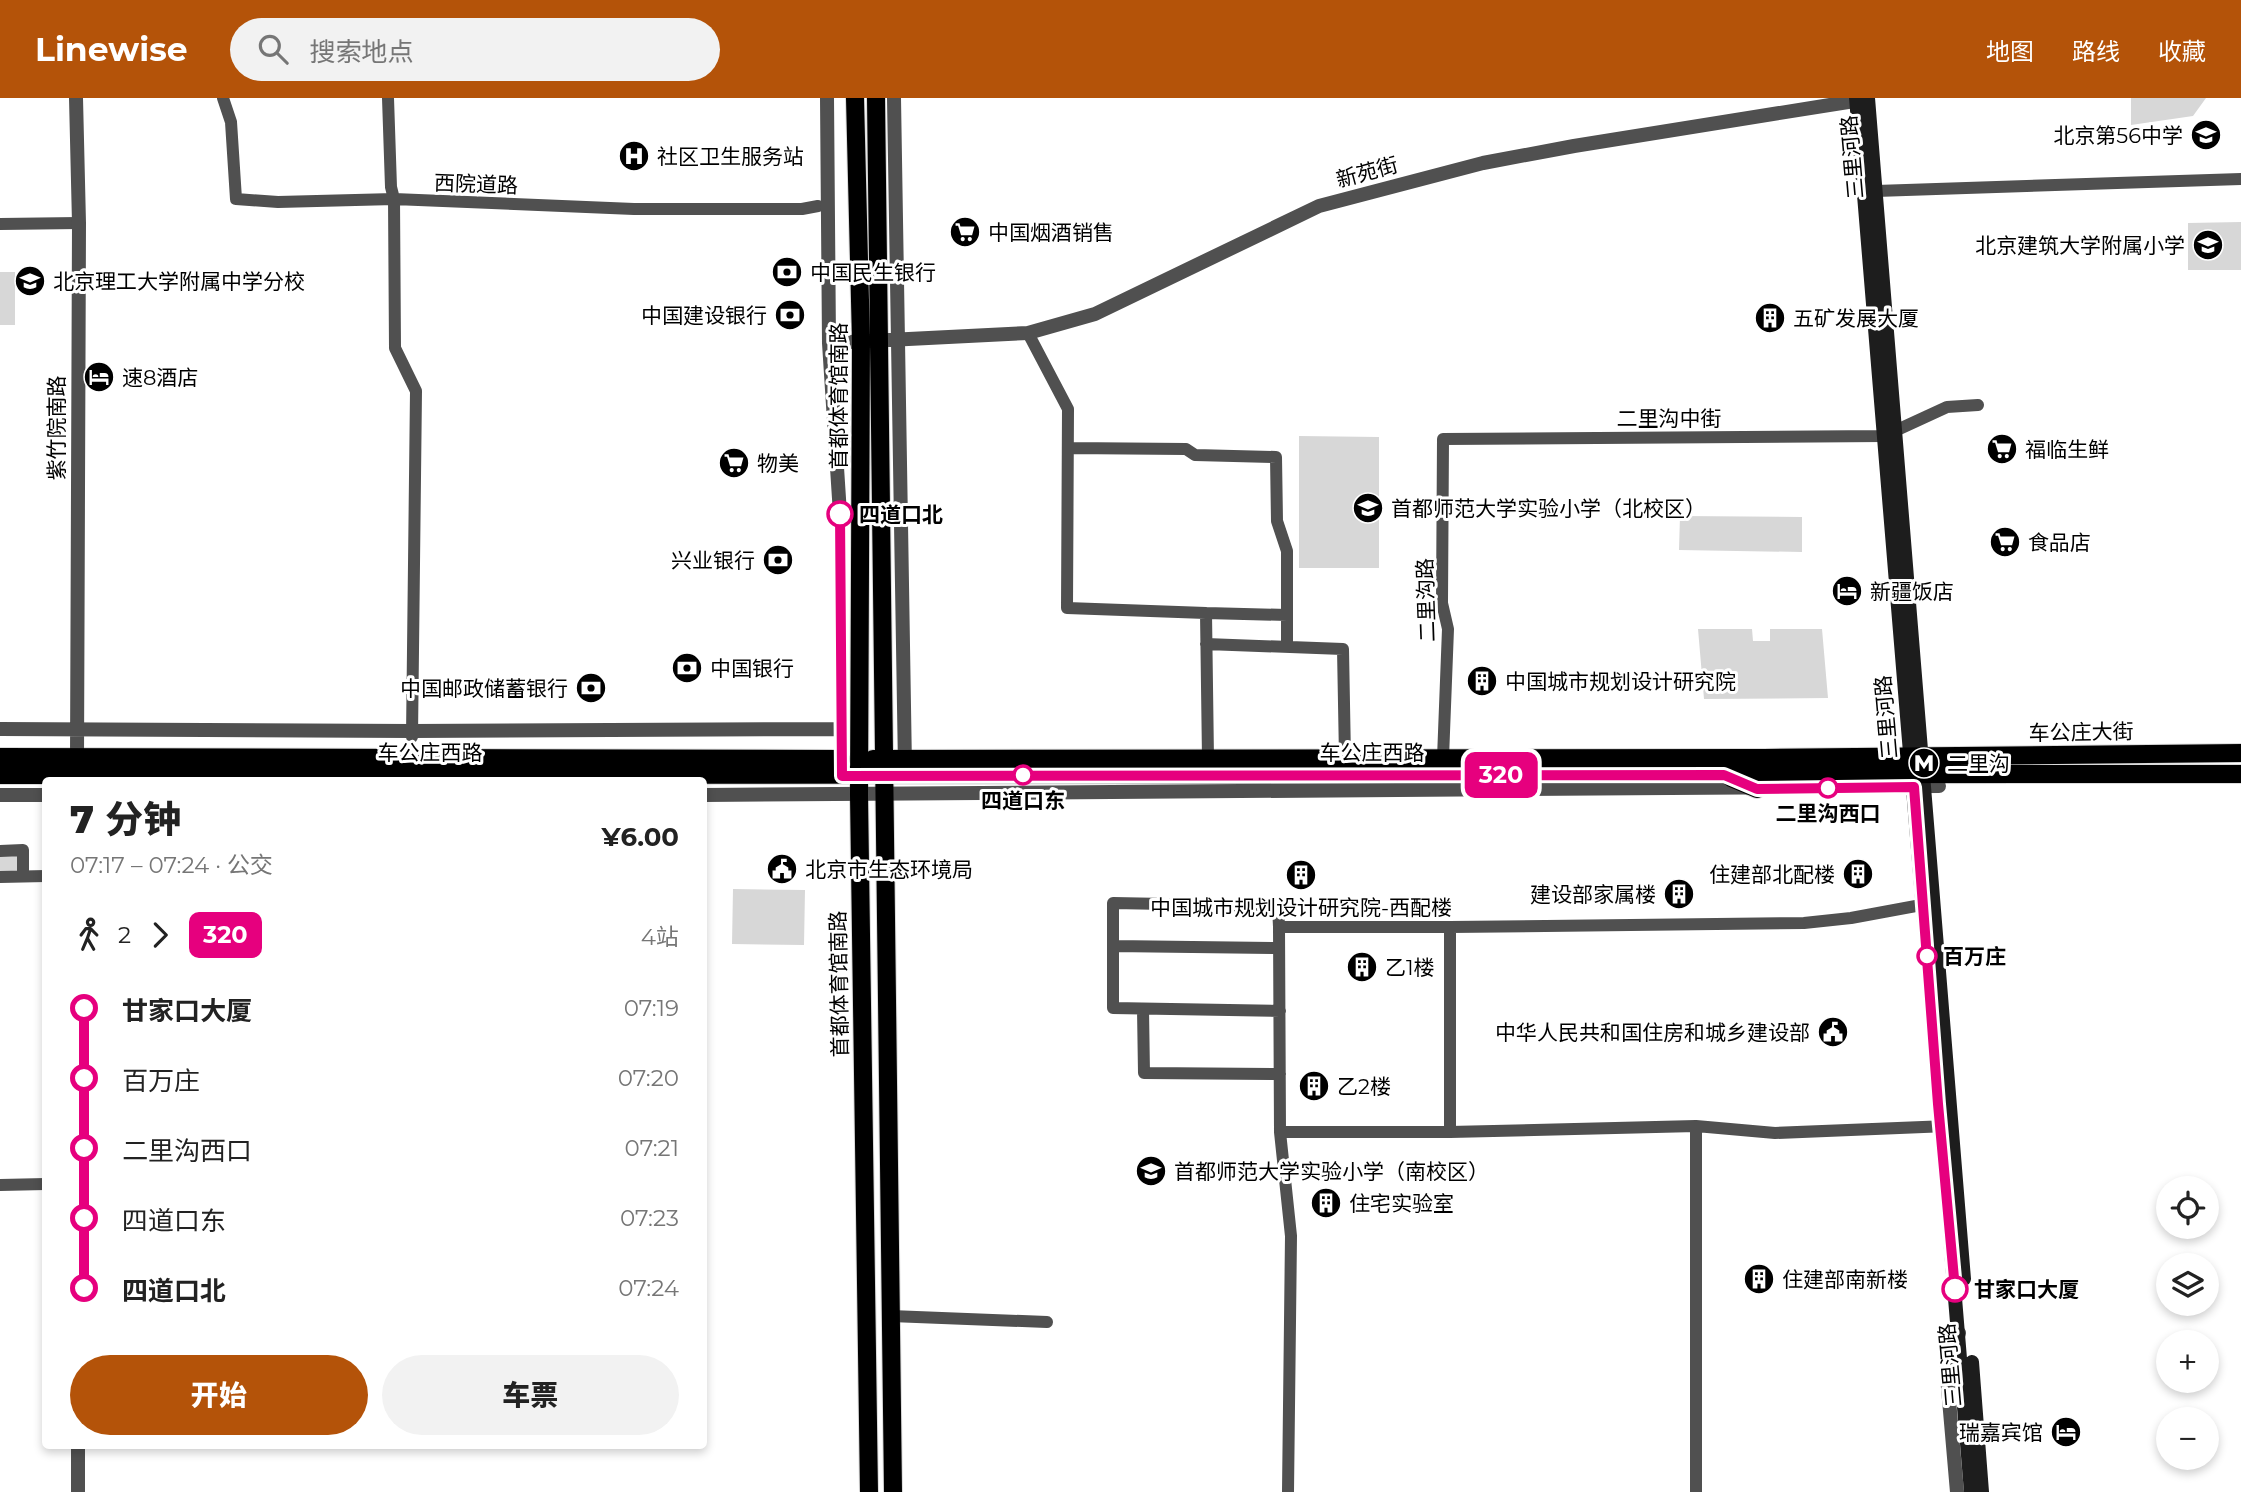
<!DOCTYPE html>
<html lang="zh">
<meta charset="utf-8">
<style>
:root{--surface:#fff;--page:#f2f2f2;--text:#222;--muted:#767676;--accent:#b45309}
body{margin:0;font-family:Montserrat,"Noto Sans SC",sans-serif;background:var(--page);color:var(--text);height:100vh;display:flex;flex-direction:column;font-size:26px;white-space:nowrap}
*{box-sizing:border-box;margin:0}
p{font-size:23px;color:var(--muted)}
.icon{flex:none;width:38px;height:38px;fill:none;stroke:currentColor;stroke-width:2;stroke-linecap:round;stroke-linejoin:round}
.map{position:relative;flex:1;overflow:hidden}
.panel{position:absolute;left:42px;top:679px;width:665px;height:672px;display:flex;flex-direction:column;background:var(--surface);border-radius:7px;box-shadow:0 4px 10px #0003}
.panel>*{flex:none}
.badge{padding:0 14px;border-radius:10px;font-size:24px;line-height:46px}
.controls{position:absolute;left:2156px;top:1078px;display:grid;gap:14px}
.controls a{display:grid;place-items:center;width:63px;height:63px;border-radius:50%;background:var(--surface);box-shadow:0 4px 10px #0003;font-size:35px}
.map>.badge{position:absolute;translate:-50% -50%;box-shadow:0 0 0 4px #fff}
.legs{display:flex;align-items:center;gap:10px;height:77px;padding:0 28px;font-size:23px}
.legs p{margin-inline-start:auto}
.headline{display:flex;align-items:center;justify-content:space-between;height:119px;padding:0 28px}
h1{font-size:38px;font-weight:800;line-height:52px}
.button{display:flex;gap:14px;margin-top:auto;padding:14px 28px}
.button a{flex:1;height:80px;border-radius:42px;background:var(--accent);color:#fff;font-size:28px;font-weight:800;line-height:80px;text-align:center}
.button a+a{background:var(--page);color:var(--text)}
ul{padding:0 28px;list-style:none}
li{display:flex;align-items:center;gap:24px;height:70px;font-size:26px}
li i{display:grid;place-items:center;width:10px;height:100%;margin:0 9px;background:currentColor}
li i::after{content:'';width:18px;height:18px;margin:-9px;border:5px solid;border-radius:50%;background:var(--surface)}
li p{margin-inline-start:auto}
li:first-child i{background:linear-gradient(#0000 50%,currentColor 0)}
li:last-child i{background:linear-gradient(currentColor 50%,#0000 0)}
header{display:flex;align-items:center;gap:42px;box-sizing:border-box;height:98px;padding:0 35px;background:var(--accent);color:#fff}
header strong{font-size:33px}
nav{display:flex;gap:38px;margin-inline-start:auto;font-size:24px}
.search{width:490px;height:63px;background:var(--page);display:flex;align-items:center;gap:18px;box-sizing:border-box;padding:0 24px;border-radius:38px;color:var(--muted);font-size:26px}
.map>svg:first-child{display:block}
.green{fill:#d7d7d7}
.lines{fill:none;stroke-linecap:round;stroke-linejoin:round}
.primary-casing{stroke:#dbdbdb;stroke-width:20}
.minor{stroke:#505050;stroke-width:12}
.tertiary{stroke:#505050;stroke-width:14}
.secondary{stroke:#1d1d1d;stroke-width:14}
.primary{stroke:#000;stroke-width:18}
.line-1-casing{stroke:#fff;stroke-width:16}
.line-1{stroke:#e6007e;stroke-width:10}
.stop-1-dot{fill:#fff;stroke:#e6007e;stroke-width:3.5}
.labels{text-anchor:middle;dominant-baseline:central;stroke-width:6;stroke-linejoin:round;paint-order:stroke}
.poi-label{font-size:21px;fill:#000;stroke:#fff;text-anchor:start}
.street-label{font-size:21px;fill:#000;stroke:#fff}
.stop-label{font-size:21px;font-weight:bold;fill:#000;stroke:#fff;text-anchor:start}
</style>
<header>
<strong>Linewise</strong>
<div class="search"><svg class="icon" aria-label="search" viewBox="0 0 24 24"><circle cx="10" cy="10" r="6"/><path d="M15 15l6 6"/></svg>搜索地点</div>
<nav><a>地图</a><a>路线</a><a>收藏</a></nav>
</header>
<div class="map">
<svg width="2241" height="1394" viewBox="0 0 2241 1394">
<rect width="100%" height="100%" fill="#fff"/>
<path class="green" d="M2131,0h75l-13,18 -62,9z
M2241,124v48h-53v-47z
M0,174h15v53h-15z
M1299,338l80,1v131h-80z
M1680,418l122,1v35l-123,-2z
M1698,531h54l1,12h17v-12h52l6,69 -124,1z
M0,755h19l1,21h-20z
M733,791l72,1 -1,55 -72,-1z"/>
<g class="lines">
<g class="primary-casing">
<path id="primary" d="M855,0l6,243 -2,454 10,697
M876,0l17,1394
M0,659l841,2
M873,661l891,-1 477,-5
M0,677l2241,-1
M1731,680l26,11"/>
</g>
<path class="minor" d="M223,0l8,24 5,77 42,3 116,-3 240,10h168l16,-3
M388,0l3,89 3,12 1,149 21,43 -4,346
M1876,93l365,-12
M0,126l79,-1
M1028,235l40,76 -1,199 139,5 2,146
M1068,350l118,1 9,6 81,2 1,64 10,30v64l-81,-2
M1287,517v31
M1206,546l137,5 2,109
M1443,660l5,-129 -6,-26 1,-164 441,-3 63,-29 31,-2
M0,753l23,-1v26
M0,779l46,-1
M1279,829l-1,-21 -165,-3v43l166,2
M1113,848v62l167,3
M1143,911l1,64 136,1
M1280,1034h170l246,-6 79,7 173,-7
M1450,1034v-205l354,-4 47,-5 81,-15
M0,1087l46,-1
M891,1218l156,6
M1288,1394l3,-256 -11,-104 -1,-205h171
M1696,1394v-366"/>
<path class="tertiary" d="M827,0l2,245 11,171 2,254
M894,0l11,669
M829,245l199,-10 67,-19 224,-108 164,-43 91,-17 293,-47
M0,631l412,2 429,-2
M75,668l2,-8 2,-535 -3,-125
M0,697h46
M704,697l1235,-9
M78,1394v-46
M1957,1394l-11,-127 13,-32"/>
<path class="secondary" d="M1856,0l115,1394
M1868,0l96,1181
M1972,1264l10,130"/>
<use href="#primary" class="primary"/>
</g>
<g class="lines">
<g class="line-1-casing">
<path id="line-1" d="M840,416l2,262 882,-1 33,14 157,-2 24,317 17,185"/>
</g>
<use href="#line-1" class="line-1"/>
</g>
<defs>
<g id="school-disc" transform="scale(1.575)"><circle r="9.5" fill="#000" stroke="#fff"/><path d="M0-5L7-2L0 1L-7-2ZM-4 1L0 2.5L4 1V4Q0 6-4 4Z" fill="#fff"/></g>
<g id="hospital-disc" transform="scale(1.575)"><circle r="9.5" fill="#000" stroke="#fff"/><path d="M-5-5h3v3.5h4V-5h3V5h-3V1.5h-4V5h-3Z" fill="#fff"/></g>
<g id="supermarket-disc" transform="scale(1.575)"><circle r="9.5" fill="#000" stroke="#fff"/><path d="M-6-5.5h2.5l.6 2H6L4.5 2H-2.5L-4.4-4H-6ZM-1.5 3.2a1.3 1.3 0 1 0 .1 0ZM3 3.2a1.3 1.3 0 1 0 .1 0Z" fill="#fff"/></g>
<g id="bank-disc" transform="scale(1.575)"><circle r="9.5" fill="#000" stroke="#fff"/><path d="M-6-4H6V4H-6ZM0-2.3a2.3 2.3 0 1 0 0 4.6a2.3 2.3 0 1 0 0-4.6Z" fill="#fff"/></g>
<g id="building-disc" transform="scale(1.575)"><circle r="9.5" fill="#000" stroke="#fff"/><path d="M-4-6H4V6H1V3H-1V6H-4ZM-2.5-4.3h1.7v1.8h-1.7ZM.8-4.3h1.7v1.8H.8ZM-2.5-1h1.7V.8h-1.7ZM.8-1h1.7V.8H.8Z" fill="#fff"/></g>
<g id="hotel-disc" transform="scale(1.575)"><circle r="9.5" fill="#000" stroke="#fff"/><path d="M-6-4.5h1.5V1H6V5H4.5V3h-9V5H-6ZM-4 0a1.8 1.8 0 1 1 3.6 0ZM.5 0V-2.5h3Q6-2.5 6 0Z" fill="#fff"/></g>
<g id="metro-disc" transform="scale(1.575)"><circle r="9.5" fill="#000" stroke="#fff"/><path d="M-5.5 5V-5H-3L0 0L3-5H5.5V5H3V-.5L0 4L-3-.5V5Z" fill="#fff"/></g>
<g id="civic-disc" transform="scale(1.575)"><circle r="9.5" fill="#000" stroke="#fff"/><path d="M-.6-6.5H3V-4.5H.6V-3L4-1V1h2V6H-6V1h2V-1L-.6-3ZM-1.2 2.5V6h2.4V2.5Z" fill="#fff"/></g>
</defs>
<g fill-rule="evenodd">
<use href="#school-disc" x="2206" y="37"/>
<use href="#hospital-disc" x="634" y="58"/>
<use href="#supermarket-disc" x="965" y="134"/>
<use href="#school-disc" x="2208" y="147"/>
<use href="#bank-disc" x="787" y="174"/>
<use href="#school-disc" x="30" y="183"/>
<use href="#bank-disc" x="790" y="217"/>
<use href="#building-disc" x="1770" y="220"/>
<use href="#hotel-disc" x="99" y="279"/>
<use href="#supermarket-disc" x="2002" y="351"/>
<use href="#supermarket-disc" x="734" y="365"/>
<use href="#school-disc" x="1368" y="410"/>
<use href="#supermarket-disc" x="2005" y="444"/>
<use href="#bank-disc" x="778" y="462"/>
<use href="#hotel-disc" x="1847" y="493"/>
<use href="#bank-disc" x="687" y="570"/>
<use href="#building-disc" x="1482" y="583"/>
<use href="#bank-disc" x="591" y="590"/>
<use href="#metro-disc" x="1924" y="665"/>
<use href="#civic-disc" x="782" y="771"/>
<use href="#building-disc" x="1858" y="776"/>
<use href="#building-disc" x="1301" y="777"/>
<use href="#building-disc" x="1679" y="796"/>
<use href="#building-disc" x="1362" y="869"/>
<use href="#civic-disc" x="1833" y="934"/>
<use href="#building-disc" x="1314" y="988"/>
<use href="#school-disc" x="1151" y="1073"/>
<use href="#building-disc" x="1326" y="1105"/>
<use href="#building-disc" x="1759" y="1181"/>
<use href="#hotel-disc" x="2066" y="1334"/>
</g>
<g class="stop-1-dot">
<circle cx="840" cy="416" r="12"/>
<circle cx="1023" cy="677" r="9"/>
<circle cx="1828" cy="690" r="9"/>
<circle cx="1927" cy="858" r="9"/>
<circle cx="1955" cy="1191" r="12"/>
</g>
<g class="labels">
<g class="poi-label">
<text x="2183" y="37" text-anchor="end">北京第56中学</text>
<text x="657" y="58">社区卫生服务站</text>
<text x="988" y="134">中国烟酒销售</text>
<text x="2185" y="147" text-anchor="end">北京建筑大学附属小学</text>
<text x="810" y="174">中国民生银行</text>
<text x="53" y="183">北京理工大学附属中学分校</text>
<text x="767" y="217" text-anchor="end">中国建设银行</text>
<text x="1793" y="220">五矿发展大厦</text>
<text x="122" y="279">速8酒店</text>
<text x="2025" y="351">福临生鲜</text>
<text x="757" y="365">物美</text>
<text x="1391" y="410">首都师范大学实验小学（北校区）</text>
<text x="2028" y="444">食品店</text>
<text x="755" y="462" text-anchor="end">兴业银行</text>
<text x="1870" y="493">新疆饭店</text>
<text x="710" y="570">中国银行</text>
<text x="1505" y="583">中国城市规划设计研究院</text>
<text x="568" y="590" text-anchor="end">中国邮政储蓄银行</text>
<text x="1947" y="665">二里沟</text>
<text x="805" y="771">北京市生态环境局</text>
<text x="1835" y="776" text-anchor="end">住建部北配楼</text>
<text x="1656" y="796" text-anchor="end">建设部家属楼</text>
<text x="1301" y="809" text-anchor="middle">中国城市规划设计研究院-西配楼</text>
<text x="1385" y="869">乙1楼</text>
<text x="1810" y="934" text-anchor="end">中华人民共和国住房和城乡建设部</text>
<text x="1337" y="988">乙2楼</text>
<text x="1174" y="1073">首都师范大学实验小学（南校区）</text>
<text x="1349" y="1105">住宅实验室</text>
<text x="1782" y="1181">住建部南新楼</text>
<text x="2043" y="1334" text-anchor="end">瑞嘉宾馆</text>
</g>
<g class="street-label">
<text transform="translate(1852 59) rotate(-95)">三里河路</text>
<text transform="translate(1367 74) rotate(-15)">新苑街</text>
<text transform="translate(476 86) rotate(2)">西院道路</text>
<text transform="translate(838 298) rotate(-90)">首都体育馆南路</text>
<text x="1669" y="320">二里沟中街</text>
<text transform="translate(56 330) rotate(-90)">紫竹院南路</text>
<text transform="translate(1426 502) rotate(-92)">二里沟路</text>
<text transform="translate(1886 619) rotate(-95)">三里河路</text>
<text transform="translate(2081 634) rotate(-1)">车公庄大街</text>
<text x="430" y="654">车公庄西路</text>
<text x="1372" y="654">车公庄西路</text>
<text transform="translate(839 886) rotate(-91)">首都体育馆南路</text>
<text transform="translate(1950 1267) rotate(-95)">三里河路</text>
</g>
<g class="stop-label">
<text x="859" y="416">四道口北</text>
<text x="1023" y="702" text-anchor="middle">四道口东</text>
<text x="1828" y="715" text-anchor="middle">二里沟西口</text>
<text x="1943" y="858">百万庄</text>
<text x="1974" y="1191">甘家口大厦</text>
</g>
</g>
</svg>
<div class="controls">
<a><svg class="icon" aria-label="locate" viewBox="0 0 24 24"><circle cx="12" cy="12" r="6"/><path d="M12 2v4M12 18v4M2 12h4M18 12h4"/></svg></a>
<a><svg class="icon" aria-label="layers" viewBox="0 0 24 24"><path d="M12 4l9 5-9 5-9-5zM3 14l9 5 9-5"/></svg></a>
<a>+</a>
<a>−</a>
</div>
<b class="badge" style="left:1501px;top:677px;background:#e6007e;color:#fff">320</b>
<section class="panel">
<div class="headline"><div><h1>7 分钟</h1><p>07:17 – 07:24 · 公交</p></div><b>¥6.00</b></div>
<div class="legs"><svg class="icon" aria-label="walk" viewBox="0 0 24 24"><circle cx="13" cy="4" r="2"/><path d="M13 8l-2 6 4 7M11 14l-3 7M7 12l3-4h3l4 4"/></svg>2<svg class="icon" aria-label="forward" viewBox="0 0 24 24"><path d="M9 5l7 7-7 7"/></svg><b class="badge" style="background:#e6007e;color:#fff">320</b><p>4站</p></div>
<ul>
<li><i style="color:#e6007e"></i><b>甘家口大厦</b><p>07:19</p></li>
<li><i style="color:#e6007e"></i><span>百万庄</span><p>07:20</p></li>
<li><i style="color:#e6007e"></i><span>二里沟西口</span><p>07:21</p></li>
<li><i style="color:#e6007e"></i><span>四道口东</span><p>07:23</p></li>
<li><i style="color:#e6007e"></i><b>四道口北</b><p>07:24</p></li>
</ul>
<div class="button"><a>开始</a><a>车票</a></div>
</section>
</div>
